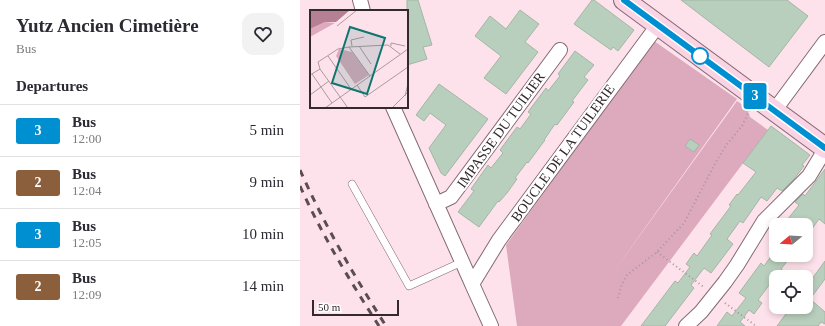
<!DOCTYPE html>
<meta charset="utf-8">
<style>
:root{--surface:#fff;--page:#f2f2f3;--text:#2b2b33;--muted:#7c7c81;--line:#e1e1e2}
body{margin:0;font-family:Georgia,serif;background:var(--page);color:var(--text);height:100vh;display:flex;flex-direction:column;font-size:15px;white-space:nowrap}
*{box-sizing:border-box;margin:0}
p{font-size:13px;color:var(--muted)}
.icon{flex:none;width:22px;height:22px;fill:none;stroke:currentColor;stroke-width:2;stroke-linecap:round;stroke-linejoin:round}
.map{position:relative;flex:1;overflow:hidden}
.side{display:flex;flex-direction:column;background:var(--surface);width:300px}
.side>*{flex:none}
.badge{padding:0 8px;border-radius:3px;font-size:14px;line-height:26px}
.needle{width:26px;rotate:252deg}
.buttons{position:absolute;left:469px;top:218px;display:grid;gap:8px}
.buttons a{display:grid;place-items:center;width:44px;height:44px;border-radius:8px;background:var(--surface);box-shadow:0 2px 6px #0003;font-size:20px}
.scale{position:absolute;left:12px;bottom:10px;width:87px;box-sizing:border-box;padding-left:4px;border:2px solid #34292d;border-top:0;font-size:11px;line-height:14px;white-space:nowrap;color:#34292d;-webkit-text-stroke:3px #fff;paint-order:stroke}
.map>.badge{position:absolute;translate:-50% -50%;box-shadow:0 0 0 2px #fff}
h2{padding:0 16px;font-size:15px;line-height:36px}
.round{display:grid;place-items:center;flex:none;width:42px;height:42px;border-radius:12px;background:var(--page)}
.overview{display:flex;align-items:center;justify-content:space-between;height:68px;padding:0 16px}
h1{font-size:19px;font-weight:700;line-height:30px}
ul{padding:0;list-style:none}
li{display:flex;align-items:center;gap:12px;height:52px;padding:0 16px;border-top:1px solid var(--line)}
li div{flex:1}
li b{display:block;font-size:15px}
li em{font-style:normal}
li .badge{min-width:44px;font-weight:700;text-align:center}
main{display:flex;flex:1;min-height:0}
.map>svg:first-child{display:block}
.green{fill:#dcaabc}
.building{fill:#b9cfbd;stroke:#a2b7a6}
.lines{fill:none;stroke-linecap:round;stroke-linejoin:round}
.service-casing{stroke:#836a73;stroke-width:8}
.minor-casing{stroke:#836a73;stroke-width:16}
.secondary-casing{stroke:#836a73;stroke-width:22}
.path{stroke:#aa959c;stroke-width:2;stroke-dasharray:1 3;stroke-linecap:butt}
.service{stroke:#fff;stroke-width:7}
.minor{stroke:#fff;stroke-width:14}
.secondary{stroke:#fad3e4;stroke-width:20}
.rail{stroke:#5b4d52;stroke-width:3;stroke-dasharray:7 7;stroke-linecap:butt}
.line-casing{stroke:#fff;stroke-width:9}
.line{stroke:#008fd0;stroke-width:6}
.stop-dot{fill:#fff;stroke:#008fd0;stroke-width:2}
.labels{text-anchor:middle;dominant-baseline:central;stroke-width:4;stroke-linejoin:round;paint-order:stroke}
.street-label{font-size:14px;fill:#34292d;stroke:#fff}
.inset-road{fill:none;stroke:#ad989f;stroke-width:1}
.view{fill:#0f766e;fill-opacity:0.15;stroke:#0f766e;stroke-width:2}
.inset-edge{fill:none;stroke:#34292d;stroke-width:2}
</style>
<main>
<section class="side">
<div class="overview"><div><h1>Yutz Ancien Cimetière</h1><p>Bus</p></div><a class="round"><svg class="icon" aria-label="heart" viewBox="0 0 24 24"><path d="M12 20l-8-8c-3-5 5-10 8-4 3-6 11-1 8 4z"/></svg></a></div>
<h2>Departures</h2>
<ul>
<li><span class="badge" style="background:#008fd0;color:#fff">3</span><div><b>Bus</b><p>12:00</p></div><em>5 min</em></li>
<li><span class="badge" style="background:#8b5e3c;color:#fff">2</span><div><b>Bus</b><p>12:04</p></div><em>9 min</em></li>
<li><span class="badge" style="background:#008fd0;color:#fff">3</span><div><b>Bus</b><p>12:05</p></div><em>10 min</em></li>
<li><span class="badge" style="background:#8b5e3c;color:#fff">2</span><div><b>Bus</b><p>12:09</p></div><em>14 min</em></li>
</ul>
</section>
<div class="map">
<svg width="525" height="326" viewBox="0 0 525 326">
<rect width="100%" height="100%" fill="#fee2eb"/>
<path class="green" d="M354,41l83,58 -125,175 125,-173 10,7 3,9 18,13 -147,196h-104l-11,-81z"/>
<path class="building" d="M107,0h11l14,45 -9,2 4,12 -20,6z
M292,0h2l40,30 -16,21 -5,-4 -2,3 -37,-26z
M381,0h106l21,16 -39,51z
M220,10l19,14 -14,18 13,10 -32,42 -22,-16 17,-22 -26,-20 15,-20 16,13z
M275,51l19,14 -10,12 4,3 -16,21 2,1 -17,23 -2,-1 -11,16h1l-17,23 -1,-1 -12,16 2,1 -10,14 -8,9 -1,-1 -19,26 -21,-15 16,-21 -3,-2 17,-24 3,3 12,-15 -3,-3 17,-23 3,2 11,-15 -3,-2 18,-24 2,3 12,-15 -2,-2z
M139,84l49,35 -43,57 -4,-3 -12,-25 17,-23 -16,-12 -6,8 -8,-6z
M471,126l39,29 -8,10 2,1 -10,13 -12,12 -5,-3 -10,13 -6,-4 -18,26 -3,-2 -13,18 6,5 -22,29 -7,-5 -13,17 3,3 -29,38h-24l34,-45 3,2 12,-16 -4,-3 8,-11 3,3 15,-21 -2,-1 21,-28 -2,-1 8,-11 1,1 18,-23 -13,-9z
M390,139l9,6 -5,7 -9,-6z
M525,169v55l-6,-5 -13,18v-12h-23l16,-20 -4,-3 8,-8 2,2z
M472,255h20l-11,14 11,8h-17l-17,23 4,3 -8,11 -5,-4 -9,12 5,4h-28l10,-14 5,4 14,-18 -7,-5 22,-30 3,3z
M525,261v18l-15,20 15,13v12l-4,-2 -3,4h-41l14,-19h15v-20z"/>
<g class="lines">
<g class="service-casing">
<path id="service" d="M52,184l57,102 53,-24"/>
</g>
<g class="minor-casing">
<path id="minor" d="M60,0l3,11
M93,107l79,177
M474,111l51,-69
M136,204l15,-7 109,-147
M191,326l-19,-42 27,-44 159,-215
M386,326l15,-14 24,-30 12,-17 27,-44 45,-45 16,-26"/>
</g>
<g class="secondary-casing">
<path id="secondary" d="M324,0l201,148"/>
</g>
<path class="path" d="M357,252l48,36
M318,298l4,-14 5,-9 30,-23 27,-29 33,-63 10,-16 15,-18 7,-15
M425,303l31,23"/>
<use href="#service" class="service"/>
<use href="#minor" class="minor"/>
<use href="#secondary" class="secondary"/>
<path class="rail" d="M0,170c24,54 54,106 86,156
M0,186c22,49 50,95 79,140"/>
</g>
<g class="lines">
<g class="line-casing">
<path id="line" d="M324,0l201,148"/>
</g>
<use href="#line" class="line"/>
</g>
<circle class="stop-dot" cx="400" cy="56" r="8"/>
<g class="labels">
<g class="street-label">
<text transform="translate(201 130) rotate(-54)">IMPASSE DU TUILIER</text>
<text transform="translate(263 153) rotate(-54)">BOUCLE DE LA TUILERIE</text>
</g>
</g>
<g transform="translate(10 10)">
<rect width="98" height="98" fill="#fee2eb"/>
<path d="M15,12l10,1 -25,14v-8zM29,39l13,3 17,23 -14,9 -19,-28z" fill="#dcaabc"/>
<path d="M0,0h40l-14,12h-11l-15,7z" fill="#b58093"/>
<path class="inset-road" d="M27,16l20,-16M42,36l-1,-6 13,-3M49,36l12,18M81,36v-3l14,3M39,37l39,-2 12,9M18,46l23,33M10,59l-2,-7 20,-13 11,-2 21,29M2,64l20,29M0,65l10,-6 28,39M47,75l8,12 43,-30M0,85l19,-14M95,86l3,-12M15,98l83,-59M82,98l16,-16"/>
<path class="view" d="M40,17l35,11 -18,56 -35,-11z"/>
<rect width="98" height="98" class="inset-edge"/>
</g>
</svg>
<div class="buttons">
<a><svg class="needle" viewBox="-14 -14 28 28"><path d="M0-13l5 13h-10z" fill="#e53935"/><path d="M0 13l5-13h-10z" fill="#7c7c81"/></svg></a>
<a><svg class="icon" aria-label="locate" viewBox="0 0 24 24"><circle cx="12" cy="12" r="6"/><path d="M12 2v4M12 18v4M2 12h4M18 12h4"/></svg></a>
</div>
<div class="scale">50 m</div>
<b class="badge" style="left:455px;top:96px;background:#008fd0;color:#fff">3</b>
</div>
</main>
